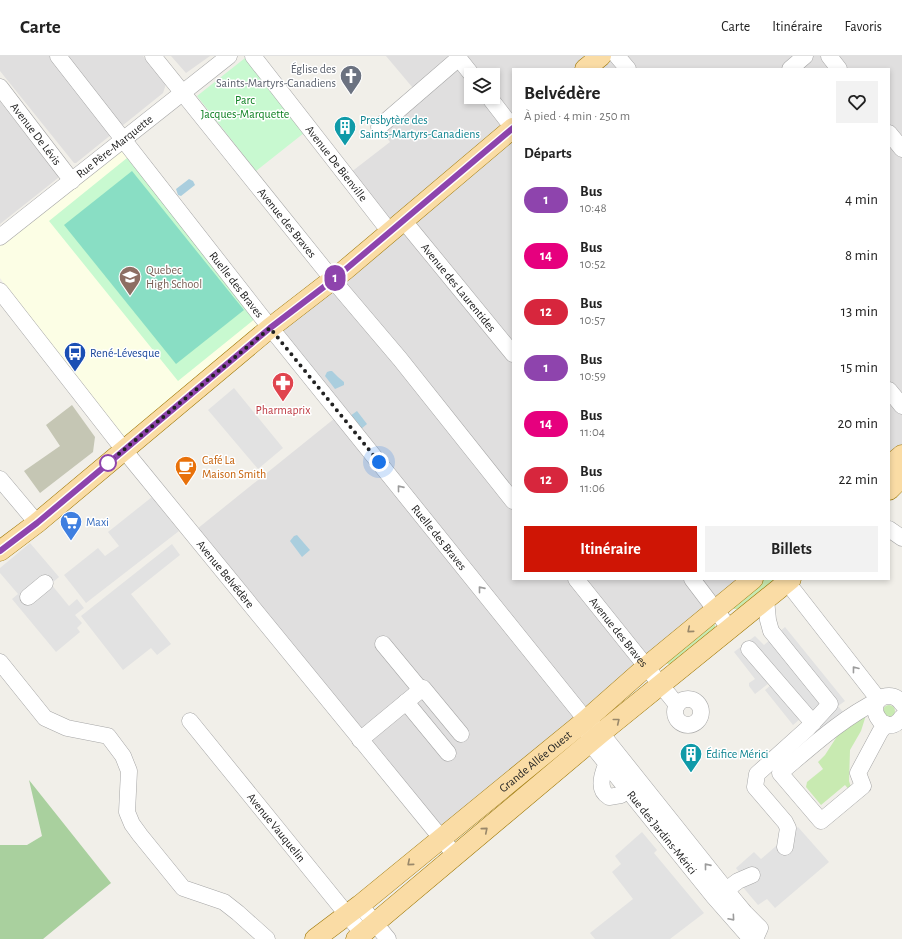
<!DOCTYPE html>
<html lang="fr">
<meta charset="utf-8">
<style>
:root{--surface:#fff;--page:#f2f2f2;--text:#222;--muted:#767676;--line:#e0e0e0;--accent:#cf1505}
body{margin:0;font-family:"Alegreya Sans",sans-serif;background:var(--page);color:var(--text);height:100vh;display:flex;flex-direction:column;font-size:15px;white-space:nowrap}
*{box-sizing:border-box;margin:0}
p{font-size:13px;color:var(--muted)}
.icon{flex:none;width:22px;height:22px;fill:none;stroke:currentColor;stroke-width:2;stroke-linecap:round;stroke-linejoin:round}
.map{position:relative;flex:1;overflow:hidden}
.panel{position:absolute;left:512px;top:12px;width:378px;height:512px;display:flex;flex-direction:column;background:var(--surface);border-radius:0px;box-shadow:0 2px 6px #0003}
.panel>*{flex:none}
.badge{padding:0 8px;border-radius:13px;font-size:14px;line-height:26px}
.buttons{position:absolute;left:464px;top:12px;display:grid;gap:8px}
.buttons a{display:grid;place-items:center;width:36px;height:36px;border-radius:0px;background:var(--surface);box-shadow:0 2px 6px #0003;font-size:20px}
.you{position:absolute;width:20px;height:20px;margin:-10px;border:3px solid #fff;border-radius:50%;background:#1a73e8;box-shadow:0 0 0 6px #1a73e833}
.map>.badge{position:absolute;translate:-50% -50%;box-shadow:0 0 0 2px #fff}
h2{padding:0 12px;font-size:15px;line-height:36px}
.round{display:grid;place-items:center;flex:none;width:42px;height:42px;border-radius:0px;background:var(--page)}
.summary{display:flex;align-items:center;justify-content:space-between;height:68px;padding:0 12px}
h1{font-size:19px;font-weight:700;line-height:30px}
.action{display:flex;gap:8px;margin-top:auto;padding:8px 12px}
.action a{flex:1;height:46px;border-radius:0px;background:var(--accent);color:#fff;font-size:16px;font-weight:700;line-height:46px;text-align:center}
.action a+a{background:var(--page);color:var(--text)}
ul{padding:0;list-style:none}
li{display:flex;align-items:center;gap:12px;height:56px;padding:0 12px}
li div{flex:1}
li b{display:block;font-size:15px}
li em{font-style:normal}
li .badge{min-width:44px;font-weight:700;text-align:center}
header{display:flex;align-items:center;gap:24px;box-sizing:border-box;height:56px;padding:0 20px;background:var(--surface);border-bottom:1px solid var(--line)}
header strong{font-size:19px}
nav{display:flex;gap:22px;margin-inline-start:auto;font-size:14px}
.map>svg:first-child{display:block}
.residential{fill:#e0dfdf;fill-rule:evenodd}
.education{fill:#fcfee5}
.construction{fill:#c5c6b4}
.grass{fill:#c8eab1}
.forest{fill:#a9d09e}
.park{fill:#c8f9d0}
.pitch{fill:#89dec4}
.parking{fill:#e2e2e2}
.water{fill:#aacede}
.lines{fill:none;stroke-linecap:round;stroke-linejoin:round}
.minor-casing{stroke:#a6a6a6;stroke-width:17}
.major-casing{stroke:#9c7603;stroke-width:21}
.minor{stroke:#fff;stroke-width:16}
.major{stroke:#fadca5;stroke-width:20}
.oneway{stroke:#9c9c9c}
.oneway2{stroke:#99886a}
.line-casing{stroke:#fff;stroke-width:9}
.line{stroke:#8e44ad;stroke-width:6}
.walk{stroke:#222;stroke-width:4;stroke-dasharray:0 7.2}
.stop-dot{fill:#fff;stroke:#8e44ad;stroke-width:2}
.labels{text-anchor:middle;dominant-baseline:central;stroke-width:3;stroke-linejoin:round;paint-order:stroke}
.worship-label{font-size:12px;fill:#5b616d;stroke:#fff;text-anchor:end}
.park-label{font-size:12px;fill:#0e8122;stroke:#fff}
.culture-label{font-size:12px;fill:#0d838f;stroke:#fff;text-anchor:start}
.street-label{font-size:12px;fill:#222;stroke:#fff}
.education-label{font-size:12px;fill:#785e54;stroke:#fff;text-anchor:start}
.transit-label{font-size:12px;fill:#164399;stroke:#fff;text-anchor:start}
.health-label{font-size:12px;fill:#be3a42;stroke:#fff}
.food-label{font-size:12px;fill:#c56008;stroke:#fff;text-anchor:start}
.shop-label{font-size:12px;fill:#366cbe;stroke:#fff;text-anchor:start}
</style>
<header>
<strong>Carte</strong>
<nav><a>Carte</a><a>Itinéraire</a><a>Favoris</a></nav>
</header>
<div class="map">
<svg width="902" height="883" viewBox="0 0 902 883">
<rect width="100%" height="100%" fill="#f1efe9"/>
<path class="residential" d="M0,0h143l23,28 -3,9 -87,70h-2l-74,-92z
M171,0h39l-24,17z
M386,0h516v397l-13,9v-393h-376v510h240l-313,259 -248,-305 148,-119 -70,-86 120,-96 -44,-56 44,-34 -11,-15 39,-33zM471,19h22v22h-22z
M0,45l58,75v2l-58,46z"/>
<path class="education" d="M123,83l147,189 -146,122 -27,-35 -97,-137v-32z"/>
<path class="construction" d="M72,349l23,32 -2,15 -53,41 -16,-22 36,-25 -14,-21z"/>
<path class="grass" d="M758,523h18l-38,30h-4l-2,-3z
M712,566l3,3v3l-44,37 -3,-1 -3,-3z
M883 655a6 6 0 1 1 12 0a6 6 0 1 1-12 0Z
M867,656l-6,19 -11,19 -1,31 2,6 -1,4 -5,-6 -24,20 -15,-18 1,-5 16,-13 -5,-7 7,-7 20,-31z"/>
<path class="forest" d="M29,724l82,103 -68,56h-43v-94h27l15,-9z"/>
<path class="park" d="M245,2l59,75 -48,38 -59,-75z
M127,102l129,160 -78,63 -129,-160z"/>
<path class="pitch" d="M132,115l112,139 -68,54 -112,-139z"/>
<path class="parking" d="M234,332l49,60 -25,21 -50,-59z
M152,441l27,34 -93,72 -22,-28 34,-27 7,8 14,-10 -11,-14z
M30,487l29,34 -8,7 18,22 8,-7 7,9 -9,7 7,8 -5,5 3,4 -24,20 -44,-53 6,-5 -18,-21v-5z
M172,488l8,11 -49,39 40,50 -14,11 -6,-7 -28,22 -42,-54z
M785,571l60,74 -7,5 5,6 -28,23 -15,-16 -7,6 -28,-35 6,-5 -2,-2 -14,11 -6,-8v-3l6,-4 -21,-27 21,-16 9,9z
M798,771l31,35 -54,46 -8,-9 -9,6 -22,-26 5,-4 -5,-7 18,-16 7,7z
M642,776l15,18 -3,3 50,60 -34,26h-75l-5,-6 43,-34 -21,-27 9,-8 -6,-8z"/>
<path class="water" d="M189,123l4,2 2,4 -14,11 -3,-1 -2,-6z
M330,315h2c4,4 8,8 12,11v3l-9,4 -10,-13 2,-4z
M357,355l10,13 -6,5 -11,-13z
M297,479l13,15 -8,7 -12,-16 4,-5z"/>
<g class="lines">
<g class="minor-casing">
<g id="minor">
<path id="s1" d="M58,0l203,260 325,404 15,13 134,168 10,12 15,15 -5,11"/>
<path id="s2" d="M153,0l180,224 67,79 113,142"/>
<path id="s3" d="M253,0l137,176"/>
<path d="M457,0l15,19"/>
<path d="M617,0l11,13"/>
<path d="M829,0l10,13"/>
<path d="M790,13l15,-13"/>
<path id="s4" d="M0,31l72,94"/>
<path d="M489,41l24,31"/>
<path d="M379,71l80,-69"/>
<path d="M889,77l13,16"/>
<path id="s5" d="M404,165l109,133"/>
<path id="s6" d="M0,181l229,-181"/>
<path id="s7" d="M0,235l124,159 331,405"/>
<path d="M889,334l13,16"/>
<path d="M0,423l37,44"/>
<path d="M889,473l13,9"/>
<path id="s8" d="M576,523l101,126"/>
<path d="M692,523l38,50"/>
<path d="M787,526l92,118c-37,18 -68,47 -99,73l41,48 42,-35 -5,-13 22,-41 6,-8"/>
<path d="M28,541l17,-14"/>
<path d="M766,543l2,21 3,11 59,73 -23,25 -50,45 -2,13 30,35 3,6 -3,19"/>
<path d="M383,588l38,46"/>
<path d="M749,593l64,74"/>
<path d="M0,606l45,56 22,10 41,8 15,20 6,15 -2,41 5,12 8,11 43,53 41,14 14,11 29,26"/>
<circle cx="688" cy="656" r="13"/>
<path d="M406,646l42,51"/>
<path d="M902,648c-3,-5 -7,-8 -13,-8 -30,1 -5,48 13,21"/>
<path id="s9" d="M190,665l172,212"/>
<path id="s10" d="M588,675l2,12 124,154 37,42"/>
<path d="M360,684l63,-52 38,46"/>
<path d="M607,707c-5,11 -10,27 2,34l12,-2 15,-13"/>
<path d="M718,840l20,-15 14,-6"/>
<path d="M360,849l28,34"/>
</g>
</g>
<g class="major-casing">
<g id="major">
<path d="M585,13l16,-13"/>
<path d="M889,410l13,-11"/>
<path d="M889,434l13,-13"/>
<path d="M0,495l37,-28 233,-195 75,-58 168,-142"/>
<path id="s11" d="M315,883l45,-34 226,-185 60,-53 107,-88"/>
<path d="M356,883l245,-206 190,-154"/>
</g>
</g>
<use href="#minor" class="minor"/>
<use href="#major" class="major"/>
</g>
<defs><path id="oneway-chevron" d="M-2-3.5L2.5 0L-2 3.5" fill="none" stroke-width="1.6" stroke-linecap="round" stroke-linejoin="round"/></defs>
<g class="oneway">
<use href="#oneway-chevron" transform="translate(400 432) rotate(-129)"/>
<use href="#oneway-chevron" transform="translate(481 533) rotate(-129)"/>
<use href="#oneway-chevron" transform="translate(855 613) rotate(-128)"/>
<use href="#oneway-chevron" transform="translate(707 810) rotate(-129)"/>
<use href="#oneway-chevron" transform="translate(732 862) rotate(49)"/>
</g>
<g class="oneway2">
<use href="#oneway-chevron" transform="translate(690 574) rotate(140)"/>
<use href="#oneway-chevron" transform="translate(617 665) rotate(-39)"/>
<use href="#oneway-chevron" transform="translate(485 774) rotate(-40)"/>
<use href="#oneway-chevron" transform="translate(410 807) rotate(140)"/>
</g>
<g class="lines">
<g class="line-casing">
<path id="line" d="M0,495l37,-28 233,-195 63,-48 180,-152"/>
</g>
<use href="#line" class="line"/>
<path class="walk" d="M108,407l162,-135 109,134"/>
</g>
<defs>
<g id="church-pin" transform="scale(1.15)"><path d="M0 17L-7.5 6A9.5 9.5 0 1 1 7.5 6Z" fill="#6b7280" stroke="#fff"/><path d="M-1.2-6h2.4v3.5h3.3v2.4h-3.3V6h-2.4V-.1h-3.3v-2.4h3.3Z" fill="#fff"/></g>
<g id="building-pin" transform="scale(1.15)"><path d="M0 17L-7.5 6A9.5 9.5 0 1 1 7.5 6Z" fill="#0f9aa8" stroke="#fff"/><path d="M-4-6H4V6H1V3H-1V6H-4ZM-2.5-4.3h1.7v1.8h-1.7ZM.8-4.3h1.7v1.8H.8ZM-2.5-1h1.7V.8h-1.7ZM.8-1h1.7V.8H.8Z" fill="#fff"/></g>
<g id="school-pin" transform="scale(1.15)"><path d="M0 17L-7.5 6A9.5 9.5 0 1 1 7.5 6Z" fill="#8d6e63" stroke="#fff"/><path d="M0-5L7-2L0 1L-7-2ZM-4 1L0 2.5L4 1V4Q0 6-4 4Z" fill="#fff"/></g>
<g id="bus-pin" transform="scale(1.15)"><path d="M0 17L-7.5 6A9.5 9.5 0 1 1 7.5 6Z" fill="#1a4fb4" stroke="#fff"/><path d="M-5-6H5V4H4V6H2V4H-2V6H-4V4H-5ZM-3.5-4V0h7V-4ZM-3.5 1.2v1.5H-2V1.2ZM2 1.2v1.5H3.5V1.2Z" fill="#fff"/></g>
<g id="pharmacy-pin" transform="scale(1.15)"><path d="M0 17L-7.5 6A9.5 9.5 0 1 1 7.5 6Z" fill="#e0444e" stroke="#fff"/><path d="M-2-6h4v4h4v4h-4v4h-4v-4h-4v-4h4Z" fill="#fff"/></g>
<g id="cafe-pin" transform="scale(1.15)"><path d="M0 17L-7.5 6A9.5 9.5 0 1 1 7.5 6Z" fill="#e8710a" stroke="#fff"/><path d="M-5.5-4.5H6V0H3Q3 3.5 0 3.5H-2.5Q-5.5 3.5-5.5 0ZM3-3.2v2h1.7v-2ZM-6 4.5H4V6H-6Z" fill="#fff"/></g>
<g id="supermarket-pin" transform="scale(1.15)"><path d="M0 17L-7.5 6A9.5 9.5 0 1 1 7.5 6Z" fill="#3f7fe0" stroke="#fff"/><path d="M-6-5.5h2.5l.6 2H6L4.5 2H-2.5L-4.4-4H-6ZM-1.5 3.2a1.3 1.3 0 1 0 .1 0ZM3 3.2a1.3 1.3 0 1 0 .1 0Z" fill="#fff"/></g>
</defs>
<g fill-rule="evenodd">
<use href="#church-pin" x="351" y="20"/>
<use href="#building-pin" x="345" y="71"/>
<use href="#school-pin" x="130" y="221"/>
<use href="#bus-pin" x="75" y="297"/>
<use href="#pharmacy-pin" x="283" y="327"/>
<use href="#cafe-pin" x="186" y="411"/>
<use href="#supermarket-pin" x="71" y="466"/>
<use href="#building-pin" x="691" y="698"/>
</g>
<circle class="stop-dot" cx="108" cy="407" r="8"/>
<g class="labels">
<g class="worship-label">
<text x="336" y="13">Église des<tspan x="336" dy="14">Saints-Martyrs-Canadiens</tspan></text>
</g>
<g class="park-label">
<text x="245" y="44">Parc<tspan x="245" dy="14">Jacques-Marquette</tspan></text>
</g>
<g class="culture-label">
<text x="360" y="64">Presbytère des<tspan x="360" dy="14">Saints-Martyrs-Canadiens</tspan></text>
<text x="706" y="698">Édifice Mérici</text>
</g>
<g class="street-label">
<text stroke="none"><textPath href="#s4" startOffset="59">Avenue De Lévis</textPath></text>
<text stroke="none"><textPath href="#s6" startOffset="146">Rue Père-Marquette</textPath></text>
<text stroke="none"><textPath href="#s3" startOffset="136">Avenue De Bienville</textPath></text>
<text stroke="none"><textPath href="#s2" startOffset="214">Avenue des Braves</textPath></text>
<text stroke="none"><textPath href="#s1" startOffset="290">Ruelle des Braves</textPath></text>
<text stroke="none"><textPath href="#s5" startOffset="86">Avenue des Laurentides</textPath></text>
<text stroke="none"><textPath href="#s1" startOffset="614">Ruelle des Braves</textPath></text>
<text stroke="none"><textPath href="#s7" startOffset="362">Avenue Belvédère</textPath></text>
<text stroke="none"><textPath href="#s8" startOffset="68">Avenue des Braves</textPath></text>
<text stroke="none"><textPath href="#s11" startOffset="283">Grande Allée Ouest</textPath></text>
<text stroke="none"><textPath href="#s9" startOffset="137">Avenue Vauquelin</textPath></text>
<text stroke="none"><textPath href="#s10" startOffset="127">Rue des Jardins-Mérici</textPath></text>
</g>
<g class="education-label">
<text x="146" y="214">Quebec<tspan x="146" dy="14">High School</tspan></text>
</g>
<g class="transit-label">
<text x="90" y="297">René-Lévesque</text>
</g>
<g class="health-label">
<text x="283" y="354">Pharmaprix</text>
</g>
<g class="food-label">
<text x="202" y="404">Café La<tspan x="202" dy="14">Maison Smith</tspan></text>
</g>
<g class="shop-label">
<text x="86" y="466">Maxi</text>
</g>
</g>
</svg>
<div class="buttons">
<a><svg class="icon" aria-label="layers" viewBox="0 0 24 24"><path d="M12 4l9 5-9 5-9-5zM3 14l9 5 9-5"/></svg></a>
</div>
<div class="you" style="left:379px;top:406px"></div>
<b class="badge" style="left:335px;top:222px;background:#8e44ad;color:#fff">1</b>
<section class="panel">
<div class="summary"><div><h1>Belvédère</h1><p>À pied · 4 min · 250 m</p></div><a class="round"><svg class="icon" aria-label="heart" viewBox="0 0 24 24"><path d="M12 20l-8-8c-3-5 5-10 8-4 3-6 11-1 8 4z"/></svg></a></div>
<h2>Départs</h2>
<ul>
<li><span class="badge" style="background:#8e44ad;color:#fff">1</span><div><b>Bus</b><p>10:48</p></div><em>4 min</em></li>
<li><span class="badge" style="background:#e6007e;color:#fff">14</span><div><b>Bus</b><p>10:52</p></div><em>8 min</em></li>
<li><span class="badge" style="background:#d7263d;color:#fff">12</span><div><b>Bus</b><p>10:57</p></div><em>13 min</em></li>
<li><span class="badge" style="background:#8e44ad;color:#fff">1</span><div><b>Bus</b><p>10:59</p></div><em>15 min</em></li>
<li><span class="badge" style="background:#e6007e;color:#fff">14</span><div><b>Bus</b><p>11:04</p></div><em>20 min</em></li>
<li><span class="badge" style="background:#d7263d;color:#fff">12</span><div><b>Bus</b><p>11:06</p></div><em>22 min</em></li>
</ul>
<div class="action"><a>Itinéraire</a><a>Billets</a></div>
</section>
</div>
